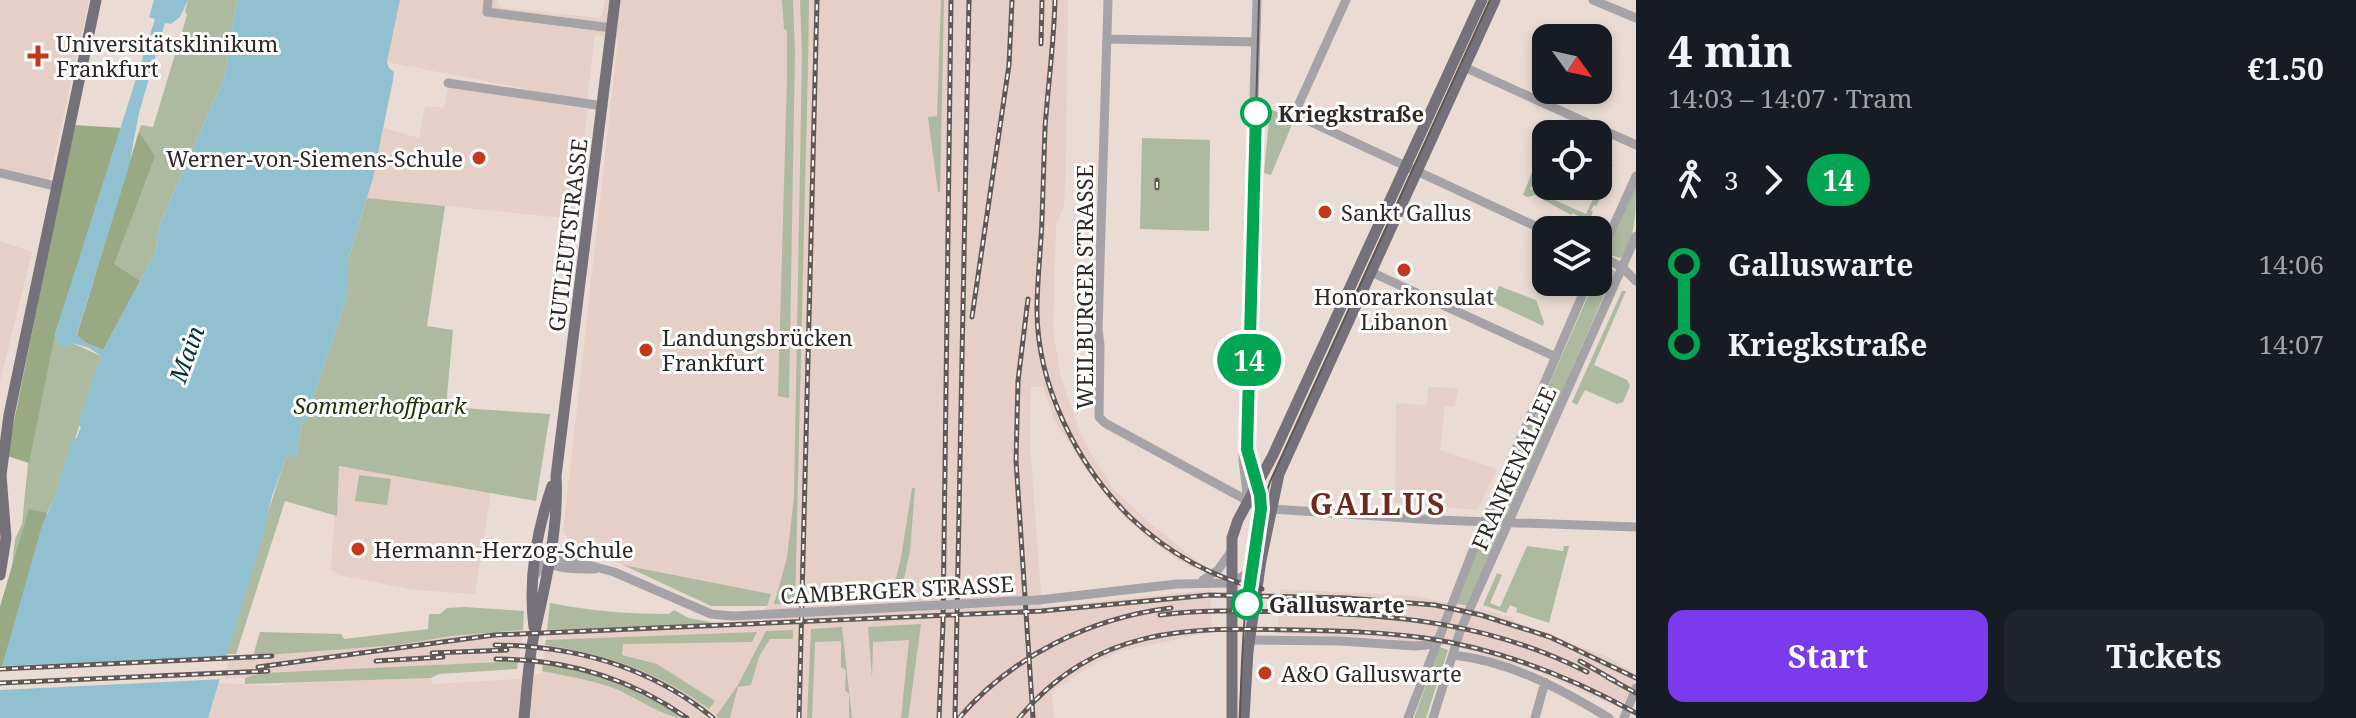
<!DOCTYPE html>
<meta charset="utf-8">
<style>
:root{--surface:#171b24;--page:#20242c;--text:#f1f3f6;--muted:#9ea1a6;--accent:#7c3aed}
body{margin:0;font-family:"Noto Serif",serif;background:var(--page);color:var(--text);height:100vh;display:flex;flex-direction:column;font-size:30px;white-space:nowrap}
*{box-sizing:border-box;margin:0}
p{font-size:26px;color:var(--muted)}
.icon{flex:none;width:44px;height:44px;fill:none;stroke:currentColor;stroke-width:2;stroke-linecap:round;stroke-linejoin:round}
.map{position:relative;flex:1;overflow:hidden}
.details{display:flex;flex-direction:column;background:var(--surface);width:720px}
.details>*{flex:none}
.badge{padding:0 16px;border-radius:26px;font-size:28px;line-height:52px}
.needle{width:52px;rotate:123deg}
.controls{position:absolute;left:1532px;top:24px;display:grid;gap:16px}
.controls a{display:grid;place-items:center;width:80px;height:80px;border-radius:16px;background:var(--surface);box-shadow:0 4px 12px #0003;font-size:40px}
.map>.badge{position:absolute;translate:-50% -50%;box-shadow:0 0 0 4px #fff}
.legs{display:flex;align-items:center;gap:12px;height:88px;padding:0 32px;font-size:26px}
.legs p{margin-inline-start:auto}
.summary{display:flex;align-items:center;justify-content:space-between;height:136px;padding:0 32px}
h1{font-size:44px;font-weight:700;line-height:60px}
.action{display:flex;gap:16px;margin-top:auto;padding:16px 32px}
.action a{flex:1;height:92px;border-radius:16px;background:var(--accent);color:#fff;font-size:32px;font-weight:700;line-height:92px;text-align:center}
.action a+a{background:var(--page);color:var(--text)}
ul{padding:0 32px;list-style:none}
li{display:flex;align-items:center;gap:28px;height:80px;font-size:30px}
li i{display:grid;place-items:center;width:12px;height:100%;margin:0 10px;background:currentColor}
li i::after{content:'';width:20px;height:20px;margin:-10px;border:6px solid;border-radius:50%;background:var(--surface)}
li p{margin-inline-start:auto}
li:first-child i{background:linear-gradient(#0000 50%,currentColor 0)}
li:last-child i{background:linear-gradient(currentColor 50%,#0000 0)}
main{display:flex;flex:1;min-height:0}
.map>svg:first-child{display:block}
.built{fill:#e5cfc6}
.green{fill:#adba9f}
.forest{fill:#98a984}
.water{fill:#91c1d1}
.pier{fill:#eadcd5}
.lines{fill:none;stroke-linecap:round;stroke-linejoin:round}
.minor{stroke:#a5a3a8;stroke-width:9}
.major{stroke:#75717a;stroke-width:11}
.tram{stroke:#605855;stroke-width:2}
.rail-casing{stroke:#605855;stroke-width:5}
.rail{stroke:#fff;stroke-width:2;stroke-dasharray:6;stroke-linecap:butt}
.minor-bridge{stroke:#a5a3a8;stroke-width:9}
.line-1-casing{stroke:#fff;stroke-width:18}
.line-1{stroke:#00a651;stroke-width:12}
.poi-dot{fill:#c4391c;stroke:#fff;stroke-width:3}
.stop-1-dot{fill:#fff;stroke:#00a651;stroke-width:4}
.labels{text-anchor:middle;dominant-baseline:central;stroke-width:6;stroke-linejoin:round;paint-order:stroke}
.poi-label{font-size:22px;fill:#2e2826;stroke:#fff;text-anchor:start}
.stop-label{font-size:22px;font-weight:bold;fill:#2e2826;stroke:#fff;text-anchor:start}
.street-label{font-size:22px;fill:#2e2826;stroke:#fff}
.park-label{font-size:22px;font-style:italic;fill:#223106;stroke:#fff}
.water-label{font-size:24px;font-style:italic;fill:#03313d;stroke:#fff}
.district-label{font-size:30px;font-weight:bold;letter-spacing:2px;fill:#6e2a1c;stroke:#fff}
</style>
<main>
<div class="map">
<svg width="1636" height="718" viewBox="0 0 1636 718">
<rect width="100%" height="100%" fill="#eadcd5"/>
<path class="built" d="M0,0h89l-40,181 -49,-12z
M400,0h97l2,6 4,2 96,10 3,-3 3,-15h463l-2,162 -2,44 -8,18 -3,105 8,50 22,61 31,50 38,35 48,38 -4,6 -8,-3 -25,-16 -40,-34 -38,-48 -31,-49 -11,-32h-12l-1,57 12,163 168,-17 2,42 -91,19 -27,13 -42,28 2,26h-846l10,-35 60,3 8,-3 145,-5 1,6 86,-5 24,-6 5,-43 213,-7 11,-29 -148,-29 -53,-23 -7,-10 55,-494 -23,-3 -8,66 -200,-39z
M448,87l140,22 -15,110 -206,-21 17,-70 35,10 6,-32 19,2z
M0,241l32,11 -32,130z
M1428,387l30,1 -3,18h-10l-5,44 57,19 -19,41 -83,-7 1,-100 31,2z
M338,466l153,26 -16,102 -60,-4 -76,-15 -8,-7z
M1280,589l135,7 64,14 1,-2 34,10v3l94,36 25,15 -4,6 6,3 -14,28 -89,-40 -72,-21 -85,-11 -98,-3z
M523,630l-4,31 -257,12 -9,4 -33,2 3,-22 175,-12 53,-9z"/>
<path class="green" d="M188,0h49l-13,78 -63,143 -6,32 -52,97 -7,-79 45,-146 12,2 34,-112 -2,-4z
M782,0h11l2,53 -6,345 -11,-2 9,-318v-48l-3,-1z
M800,0h9l-1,66 -13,537 -21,1 13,-46 7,-61 8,-443z
M941,0h3l-4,192h-2l-10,-75 9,-1z
M1270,109l22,9 1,4 -22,53 -7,-2z
M122,128l-67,206 8,14 9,-5 29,13 -26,83h-2l-18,58 -55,110 12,-41 3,-27 7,-15 14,-140z
M1142,138l68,2 -1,91 -69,-2z
M1538,157l6,3 -14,29 56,25 21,-46 -9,-4v-3l2,-2 8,7 2,-3 3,2 -9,16 2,1 -3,7 -2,-1 -4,9 3,2 -4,7 -2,-1 -3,5 2,2 -4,10 -3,-4h-5l-8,-5 -2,2 -36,-20 -7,2 -5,-2z
M1636,184c0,20 0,62 -16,74l-10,-3 -3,-4z
M367,198l78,8 -18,120 26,4 -7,77 104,7 -14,87 -197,-35 -2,50 -52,-15 -49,153h-9c21,-65 36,-132 59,-196l3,-3 7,1 6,-34h3l43,-127v-35z
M1606,265l8,6 2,6 -8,9 -101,232 -10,-2 -3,-6 100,-228h4v-13z
M1499,286l37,14 8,22 -1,4 -51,-24z
M1622,291h4l-32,74 33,15 3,6 -7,16 -6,2 -32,-14 -8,15 -5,-3z
M359,475l32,4 -4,26 -32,-4z
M912,488h3l-5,63 -10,46 -9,2 10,-41z
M1490,527l6,1 3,7 -31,71 -11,-2 26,-68z
M1527,546l36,5 1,-5h5l-20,77 -33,-11 1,-4 -7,-3 -4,8 -23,-8 14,-32 5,2 -12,28 10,4z
M623,565l148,29 -4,12h-56z
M550,603c40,8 79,11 119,11l5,-4 15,8 31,6 -173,6z
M464,607l60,4 -1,19 -72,6 -53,9 -145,11 7,-24 81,2 3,5 84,-10 1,-15h11l7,-6z
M921,624l-12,89 -1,5h-7l8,-78 -36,2 -1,36 -4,-51z
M842,627l10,91h-3v-24l-4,-4 1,-20 -5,-3v-26l-26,1 -3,76h-5l4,-89z
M793,630v9h-23l-11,18 -8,28 -13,2 -8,30 2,1h-14l-2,-2 22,-31 28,-54z
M757,632l-5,10 -129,2 -1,11 35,9 58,37 -6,8c-50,-37 -103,-55 -164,-64l1,-5z
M1440,647l8,3 -22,68h-12z
M518,661l-1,8 -78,5 -8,4 -186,6v-6l17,-5z
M543,662c51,7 99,26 141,56 -19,0 -49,-21 -68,-29 -24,-9 -49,-13 -74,-18z"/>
<path class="forest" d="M74,125l48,3 -67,206 -26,129 -22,-7z
M139,132l16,24 -41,108 26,17 -37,69 -17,-7 -9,-8z
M29,509l18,4 -47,161v-67z"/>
<path class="water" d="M154,0h34l-8,17 -9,7 -6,-1 -26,90 -10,53 -52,168 9,9 17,7 52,-97 6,-32 63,-143 13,-78h163l-13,62 2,6 5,4 -1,8 -20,98 -25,82v35l-43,127h-3l-6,35 -7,-2 -3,3 -14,38 -9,41 -55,181h-208v-44l42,-149 13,-28 16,-55 2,-3h3l5,-12 -3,-2 23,-69 -12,-8 -17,-5 -9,5 -4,-1 -4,-13 100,-315 -6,-2z"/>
<path class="pier" d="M230,657l-6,22 -224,11v-24z"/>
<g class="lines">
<path class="minor" d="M488,0l-1,12 125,16
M1108,0l-10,329 2,16 -1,72 6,6 154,84 8,17
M1346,0l-49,108 3,9 246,114
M1593,0l43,18
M1107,39l149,3
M1464,67l172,78
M448,83l155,23
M0,173l55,13
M1598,255l24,12 14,14
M1598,260l38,-84
M1371,272l185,85
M1245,446l27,63 164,11 200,7
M1248,502l-5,-42 14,-460
M538,545c6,27 34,24 57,24
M534,577l7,-11 18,-9 55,15 97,42 22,2 59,-3
M1203,580l15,-10 12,-17
M1039,600l138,-16 54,-1 20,-12 10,-11
M962,604l52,-3
M813,612l109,-6
M1250,640l90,1 75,5 12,-1 11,-6
M1453,655c57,6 108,34 156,63
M1408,718l71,-183 109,-253
M1433,718l27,-87 176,-395
M1535,718l10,-36
M1624,718l12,-30"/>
<path class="major" d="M0,575l6,-37 -5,-63 8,-60 87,-415
M534,627c-6,-46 3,-97 18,-141
M524,718c3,-28 4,-59 11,-87 11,-49 24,-105 21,-155l59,-476
M1232,718v-180l6,-18 35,-65 209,-455
M1244,718l4,-67 13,-91 18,-86 216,-474"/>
<path class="tram" d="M1259,0l-12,449 13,46 1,11
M1240,718c2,-75 5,-165 30,-236l220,-482"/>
<g class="rail-casing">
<path id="rail" d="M1055,0c-1,43 -7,85 -10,128 -1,30 -2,61 -3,91 -1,30 -5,61 -5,91 0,75 40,155 93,207 37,35 82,61 132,72
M1041,44l1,-44
M1157,188v-8
M1028,299l-10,82 -2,80 17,257
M972,317l37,-252 3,-65
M1160,615c43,-6 86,-4 129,-3 107,2 201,11 298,60
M495,645c79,1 156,22 218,73
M432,653l75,-3
M496,659c69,0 134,19 191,59
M376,661l67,-4
M1580,661l35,20
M258,667l236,-32 548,-24 168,-16 136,3 89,7 46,10 69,22 86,41
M0,669l272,-13
M1607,677l29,16
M0,683l268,-12
M799,718l18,-718
M939,718l4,-95 8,-623
M955,718l14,-718
M959,718c53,-62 131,-100 212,-110
M1019,718c77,-92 169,-91 278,-88 43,1 85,2 128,8 74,11 146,39 211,75"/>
</g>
<use href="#rail" class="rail"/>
<path class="minor-bridge" d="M1014,601l25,-1
M922,606l40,-2
M792,613l21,-1"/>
</g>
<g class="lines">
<g class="line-1-casing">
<path id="line-1" d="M1247,604l14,-95 -1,-14 -13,-46 9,-336"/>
</g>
<use href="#line-1" class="line-1"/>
</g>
<g class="poi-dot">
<path d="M34 44h8v8h8v8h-8v8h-8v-8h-8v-8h8z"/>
<circle cx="479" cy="158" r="8"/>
<circle cx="1325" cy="212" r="8"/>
<circle cx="1404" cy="270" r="8"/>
<circle cx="646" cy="350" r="8"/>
<circle cx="358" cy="549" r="8"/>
<circle cx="1265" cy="673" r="8"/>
</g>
<g class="stop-1-dot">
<circle cx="1256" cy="113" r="14"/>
<circle cx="1247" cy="604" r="14"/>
</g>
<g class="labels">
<g class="poi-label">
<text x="56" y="43">Universitätsklinikum<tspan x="56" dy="25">Frankfurt</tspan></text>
<text x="463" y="158" text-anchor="end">Werner-von-Siemens-Schule</text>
<text x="1341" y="212">Sankt Gallus</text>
<text x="1404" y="296" text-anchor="middle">Honorarkonsulat<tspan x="1404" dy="25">Libanon</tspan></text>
<text x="662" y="337">Landungsbrücken<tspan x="662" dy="25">Frankfurt</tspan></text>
<text x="374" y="549">Hermann-Herzog-Schule</text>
<text x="1281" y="673">A&amp;O Galluswarte</text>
</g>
<g class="stop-label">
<text x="1278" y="113">Kriegkstraße</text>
<text x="1269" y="604">Galluswarte</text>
</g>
<g class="street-label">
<text transform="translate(567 235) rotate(-83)">GUTLEUTSTRASSE</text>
<text transform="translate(1084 287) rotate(-90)">WEILBURGER STRASSE</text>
<text transform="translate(1513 468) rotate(-66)">FRANKENALLEE</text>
<text transform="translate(897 589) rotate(-3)">CAMBERGER STRASSE</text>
</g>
<g class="park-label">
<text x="380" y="405">Sommerhoffpark</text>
</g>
<g class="water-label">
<text transform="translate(186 354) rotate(-70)">Main</text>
</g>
<g class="district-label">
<text x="1378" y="503">GALLUS</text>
</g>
</g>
</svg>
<div class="controls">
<a><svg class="needle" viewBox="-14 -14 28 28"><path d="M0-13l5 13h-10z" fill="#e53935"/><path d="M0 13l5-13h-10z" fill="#9ea1a6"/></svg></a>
<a><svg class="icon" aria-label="locate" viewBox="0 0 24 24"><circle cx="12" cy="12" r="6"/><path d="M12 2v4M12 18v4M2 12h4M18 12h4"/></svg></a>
<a><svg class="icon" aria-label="layers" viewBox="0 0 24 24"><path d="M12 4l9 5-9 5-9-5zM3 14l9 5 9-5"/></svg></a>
</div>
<b class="badge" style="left:1249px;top:360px;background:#00a651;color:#fff">14</b>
</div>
<section class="details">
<div class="summary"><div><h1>4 min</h1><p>14:03 – 14:07 · Tram</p></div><b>€1.50</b></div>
<div class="legs"><svg class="icon" aria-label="walk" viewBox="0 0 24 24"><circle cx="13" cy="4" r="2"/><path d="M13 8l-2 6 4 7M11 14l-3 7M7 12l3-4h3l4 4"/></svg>3<svg class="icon" aria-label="forward" viewBox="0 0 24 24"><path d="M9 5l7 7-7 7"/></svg><b class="badge" style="background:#00a651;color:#fff">14</b></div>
<ul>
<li><i style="color:#00a651"></i><b>Galluswarte</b><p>14:06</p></li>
<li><i style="color:#00a651"></i><b>Kriegkstraße</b><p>14:07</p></li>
</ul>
<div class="action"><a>Start</a><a>Tickets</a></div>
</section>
</main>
